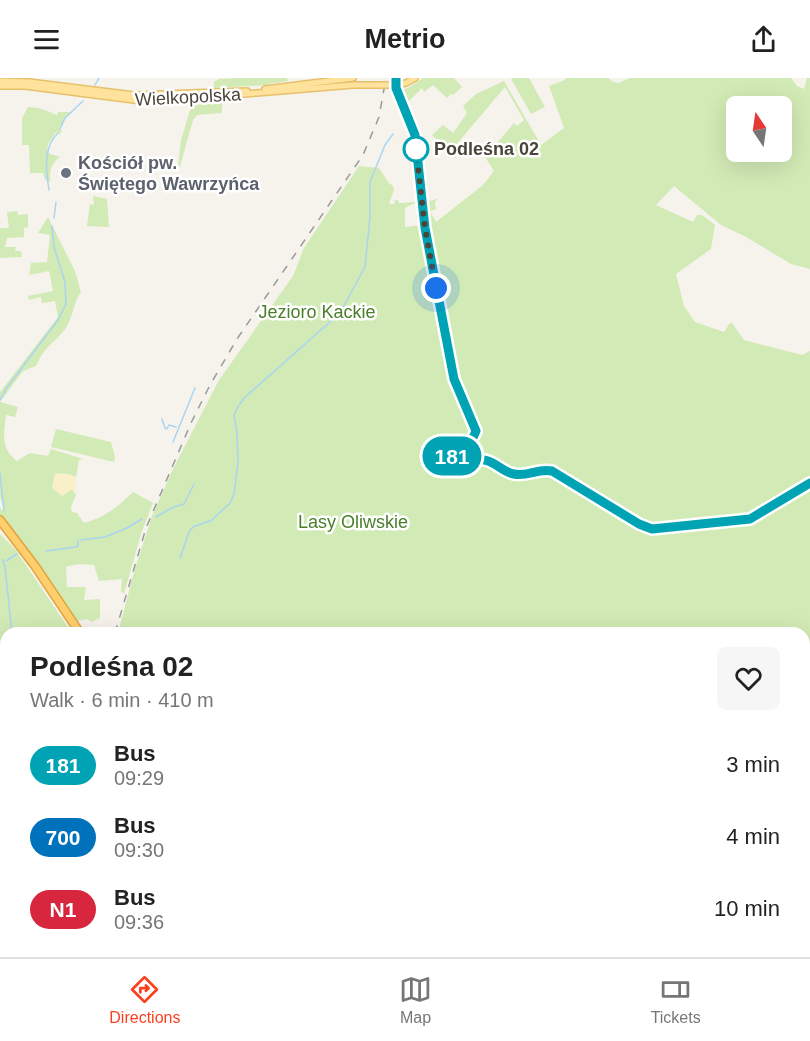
<!DOCTYPE html>
<meta charset="utf-8">
<style>
:root{--surface:#fff;--page:#f6f6f6;--text:#222;--muted:#767676;--line:#e0e0e0;--accent:#fc3f1d}
body{margin:0;font-family:Arial,sans-serif;background:var(--page);color:var(--text);height:100vh;display:flex;flex-direction:column;font-size:22px;white-space:nowrap}
*{box-sizing:border-box;margin:0}
p{font-size:20px;color:var(--muted)}
.icon{flex:none;width:33px;height:33px;fill:none;stroke:currentColor;stroke-width:2;stroke-linecap:round;stroke-linejoin:round}
.map{position:relative;flex:1;overflow:hidden}
.side{position:absolute;left:0px;top:549px;width:810px;height:330px;display:flex;flex-direction:column;background:var(--surface);border-radius:18px 18px 0 0;box-shadow:0 6px 24px #0002}
.side>*{flex:none}
.badge{padding:0 12px;border-radius:20px;font-size:21px;line-height:39px}
.needle{width:39px;rotate:347deg}
.controls{position:absolute;left:726px;top:18px;display:grid;gap:12px}
.controls a{display:grid;place-items:center;width:66px;height:66px;border-radius:9px;background:var(--surface);box-shadow:0 6px 24px #0002;font-size:30px}
.you{position:absolute;width:30px;height:30px;margin:-15px;border:4px solid #fff;border-radius:50%;background:#1a73e8;box-shadow:0 0 0 9px #1a73e833}
.map>.badge{position:absolute;translate:-50% -50%;box-shadow:0 0 0 3px #fff}
.round{display:grid;place-items:center;flex:none;width:63px;height:63px;border-radius:9px;background:var(--page)}
.headline{display:flex;align-items:center;justify-content:space-between;height:102px;padding:0 30px}
h1{font-size:28px;font-weight:700;line-height:45px}
ul{padding:0;list-style:none}
li{display:flex;align-items:center;gap:18px;height:72px;padding:0 30px}
li div{flex:1}
li b{display:block;font-size:22px}
li em{font-style:normal}
li .badge{min-width:66px;font-weight:700;text-align:center}
header{display:flex;justify-content:space-between;align-items:center;height:78px;padding:0 30px;background:var(--surface);font-size:27px;font-weight:700}
.tab-bar{display:flex;justify-content:space-around;align-items:center;height:84px;border-top:2px solid var(--line);background:var(--surface);font-size:16px;color:var(--muted)}
.tab-bar a{display:grid;justify-items:center;gap:3px}
.tab-bar .active{color:var(--accent)}
.map>svg:first-child{display:block}
.green{fill:#d2eab5;fill-rule:evenodd}
.sand{fill:#f9efc9}
.lines{fill:none;stroke-linecap:round;stroke-linejoin:round}
.stream{stroke:#a9d4f2;stroke-width:1.5}
.major-casing{stroke:#e6c16a;stroke-width:8}
.highway-casing{stroke:#e0a43c;stroke-width:10}
.major{stroke:#ffe39c;stroke-width:5}
.highway{stroke:#ffcf6e;stroke-width:7}
.rail{stroke:#9a9a9a;stroke-width:1.5;stroke-dasharray:8 8;stroke-linecap:butt}
.major-bridge-casing{stroke:#e6c16a;stroke-width:8;stroke-linecap:butt}
.major-bridge{stroke:#ffe39c;stroke-width:5}
.line-casing{stroke:#fff;stroke-width:14}
.line{stroke:#00a3b4;stroke-width:9}
.walk{stroke:#4b4439;stroke-width:6;stroke-dasharray:0 10.8}
.stop-dot{fill:#fff;stroke:#00a3b4;stroke-width:3}
.worship-dot{fill:#6b7280;stroke:#fff;stroke-width:2}
.labels{text-anchor:middle;dominant-baseline:central;stroke-width:5;stroke-linejoin:round;paint-order:stroke}
.street-label{font-size:18px;fill:#4b4439;stroke:#fff}
.stop-label{font-size:18px;font-weight:bold;fill:#4b4439;stroke:#fff;text-anchor:start}
.worship-label{font-size:18px;font-weight:bold;fill:#5b616d;stroke:#fff;text-anchor:start}
.park-label{font-size:18px;fill:#4a7f2a;stroke:#fff}
</style>
<header><svg class="icon" aria-label="menu" viewBox="0 0 24 24"><path d="M4 6h16M4 12h16M4 18h16"/></svg>Metrio<svg class="icon" aria-label="share" viewBox="0 0 24 24"><path d="M12 15V3M7 8l5-5 5 5M5 13v7h14v-7"/></svg></header>
<div class="map">
<svg width="810" height="879" viewBox="0 0 810 879">
<rect width="100%" height="100%" fill="#f6f3ec"/>
<path class="green" d="M236,0h51l1,3 -20,3v-1l-1,2 -53,3v-6l5,-3z
M423,0h31l8,9 -9,8 -2,-1 -4,4 -14,-13 -9,7 -2,-4 -16,16 -5,-14 7,-2z
M514,0h15l16,29 -14,7 -20,-35z
M565,0h44l2,3 7,2 12,-5h161l6,8 7,3 3,-11h3v191l-19,-5 -45,-27 -25,-12 -47,-39 -18,19 37,17 4,-7h5l13,10 -4,24 -35,25 8,32 11,16 29,10 6,-9h2l12,17 58,15 8,-4v129l-62,37 -95,9 -7,-1 -93,-56c-15,-4 -30,7 -45,1 -6,-2 -12,-7 -18,-11l-33,5 -6,-3 24,-19 3,-11 -23,-52 -32,-177 11,-2 5,-2 -4,4 1,7 -6,2 6,11 47,-37 11,-14 -9,-14 29,-34 3,3 7,-6 -19,-33 -49,58 5,6 -6,7 -23,-23 11,-10 10,8 14,-20 -4,-7 13,-12 28,-13 37,64 23,-17 -15,-42 16,-6zM736,28h46v46h-46z
M222,25v10l-25,2 -4,5 -13,46 -2,1 3,-27 10,-33 3,-2z
M28,29l11,1 18,7 1,-3h12l-11,16 3,3 -2,3 -4,-2 -8,12 -1,9 13,4c-10,7 -10,13 -10,25l-5,-2 -2,-7h-13l-1,-28h-7v-27z
M359,88l20,2 10,15 4,3 1,4 -5,14h5l1,-4h3l1,3 18,-1 -12,6v19l17,-2 30,155 22,49c-3,15 -16,20 -26,28l-2,4 2,5c11,5 18,-3 28,-4 14,-2 22,11 35,14 15,3 28,-5 42,-2l84,52 15,5 104,-12 54,-34v472h-598v-6h592v-318h-686l16,-61 18,-56 21,-47 46,-89 74,-104 11,-28z
M93,118l14,3 2,28 -22,-1 3,-22 4,1z
M17,133l1,4 10,-1v13l-4,1v9l-17,1 -2,9h11l-1,4h6l1,6 -22,1v-30h9l-2,-16z
M48,139l27,54 6,21c-8,11 -8,25 -15,36 -12,16 -21,17 -30,38l-13,5 -23,31 18,5 -3,10 -9,-2c-2,20 -6,33 11,46l13,-8 18,3 3,-7 32,10 -4,1 -3,17 -8,-3 3,16h2l3,5 -5,12 1,5 5,1 7,10c20,-5 35,-17 49,-31l20,11 -12,31 -17,60 -3,-3 1,-12 -23,2 -5,-16 -16,-1 -12,3 1,20h19l-2,13 16,-1v19l-9,4 -4,-3 -10,2 -77,-105v-8l5,4 -5,-15v-105l58,-75 -3,-16 -13,2 -1,-6 -12,3 -1,-4 25,-5 -4,-20 -20,4 2,-12 16,-1 3,-27 -12,-2z
M56,351l55,13 4,15 -1,5 -63,-15z
M0,456l15,15 57,84h-66v318h195v6h-201z"/>
<path class="sand" d="M55,395l13,1 8,3 -1,15 -4,-2 -9,6 -10,-8z"/>
<g class="lines">
<path class="stream" d="M95,7l4,-7
M60,51l5,-11 18,-17
M49,112c-3,-18 -6,-44 9,-57
M54,140l2,-16
M0,322l6,-11 52,-69 8,-16 -1,-22 -11,-35 -2,-21
M240,326l3,-5 97,-86 25,-46 5,-50v-35l15,-37 8,-11
M162,341l3,9 2,1 2,-4 7,2
M173,364l22,-54
M0,395l4,38
M156,439l15,-9 13,-4 10,-20
M81,462l24,-3 22,-9 15,-9
M46,473l30,-4 2,-1v-6
M180,480l9,-26 4,-5 19,-7 18,-17 4,-9 4,-32 -1,-29 -3,-18 5,-10
M3,482l2,7 7,66
M6,483l11,-7
M0,570l6,2
M0,774l6,-4"/>
<g class="major-casing">
<path id="major" d="M396,0v10l19,47 10,94 29,150 22,50 -3,11 -22,18 -2,3 2,4c12,3 22,-7 33,-5 11,1 18,12 30,14 13,3 24,-6 38,-3l87,53 13,5 98,-10 60,-36
M0,3l29,1 105,13 113,-4
M395,7l11,-2 9,-5
M0,8h25l124,16 204,-17h25
M265,11l88,-11"/>
</g>
<g class="highway-casing">
<path id="highway" d="M0,442l35,46 45,67
M209,873v6"/>
</g>
<use href="#major" class="major"/>
<use href="#highway" class="highway"/>
<path class="rail" d="M115,555l31,-105 45,-105 19,-38 27,-46 126,-184 16,-38 7,-39
M0,708l6,-3"/>
<g class="major-bridge-casing">
<path id="major-bridge" d="M378,7h13"/>
</g>
<use href="#major-bridge" class="major-bridge"/>
</g>
<g class="lines">
<g class="line-casing">
<path id="line" d="M396,0v10l19,47 10,93 29,151 22,52 -5,11 -20,16 -2,3 2,4c12,2 22,-7 33,-5 11,1 18,12 30,14 13,3 24,-6 38,-3l87,53 13,5 98,-10 60,-36"/>
</g>
<use href="#line" class="line"/>
<path class="walk" d="M416,71l9,79 11,60"/>
</g>
<circle class="stop-dot" cx="416" cy="71" r="12"/>
<circle class="worship-dot" cx="66" cy="95" r="6"/>
<g class="labels">
<g class="street-label">
<text transform="translate(188 19) rotate(-3)">Wielkopolska</text>
</g>
<g class="stop-label">
<text x="434" y="71">Podleśna 02</text>
</g>
<g class="worship-label">
<text x="78" y="85">Kościół pw.<tspan x="78" dy="21">Świętego Wawrzyńca</tspan></text>
</g>
<g class="park-label">
<text x="317" y="234">Jezioro Kackie</text>
<text x="353" y="444">Lasy Oliwskie</text>
</g>
</g>
</svg>
<div class="controls">
<a><svg class="needle" viewBox="-14 -14 28 28"><path d="M0-13l5 13h-10z" fill="#e53935"/><path d="M0 13l5-13h-10z" fill="#767676"/></svg></a>
</div>
<div class="you" style="left:436px;top:210px"></div>
<b class="badge" style="left:452px;top:378px;background:#00a3b4;color:#fff">181</b>
<section class="side">
<div class="headline"><div><h1>Podleśna 02</h1><p>Walk · 6 min · 410 m</p></div><a class="round"><svg class="icon" aria-label="heart" viewBox="0 0 24 24"><path d="M12 20l-8-8c-3-5 5-10 8-4 3-6 11-1 8 4z"/></svg></a></div>
<ul>
<li><span class="badge" style="background:#00a3b4;color:#fff">181</span><div><b>Bus</b><p>09:29</p></div><em>3 min</em></li>
<li><span class="badge" style="background:#0072bc;color:#fff">700</span><div><b>Bus</b><p>09:30</p></div><em>4 min</em></li>
<li><span class="badge" style="background:#d7263d;color:#fff">N1</span><div><b>Bus</b><p>09:36</p></div><em>10 min</em></li>
</ul>
</section>
</div>
<nav class="tab-bar">
<a class="active"><svg class="icon" aria-label="directions" viewBox="0 0 24 24"><path d="M12 3l9 9-9 9-9-9zM9 14v-3h6M13 9l2 2-2 2"/></svg>Directions</a>
<a><svg class="icon" aria-label="map" viewBox="0 0 24 24"><path d="M3 6l6-2 6 2 6-2v14l-6 2-6-2-6 2zM9 4v14M15 6v14"/></svg>Map</a>
<a><svg class="icon" aria-label="tickets" viewBox="0 0 24 24"><path d="M3 7h18v10H3zM15 7v10"/></svg>Tickets</a>
</nav>
